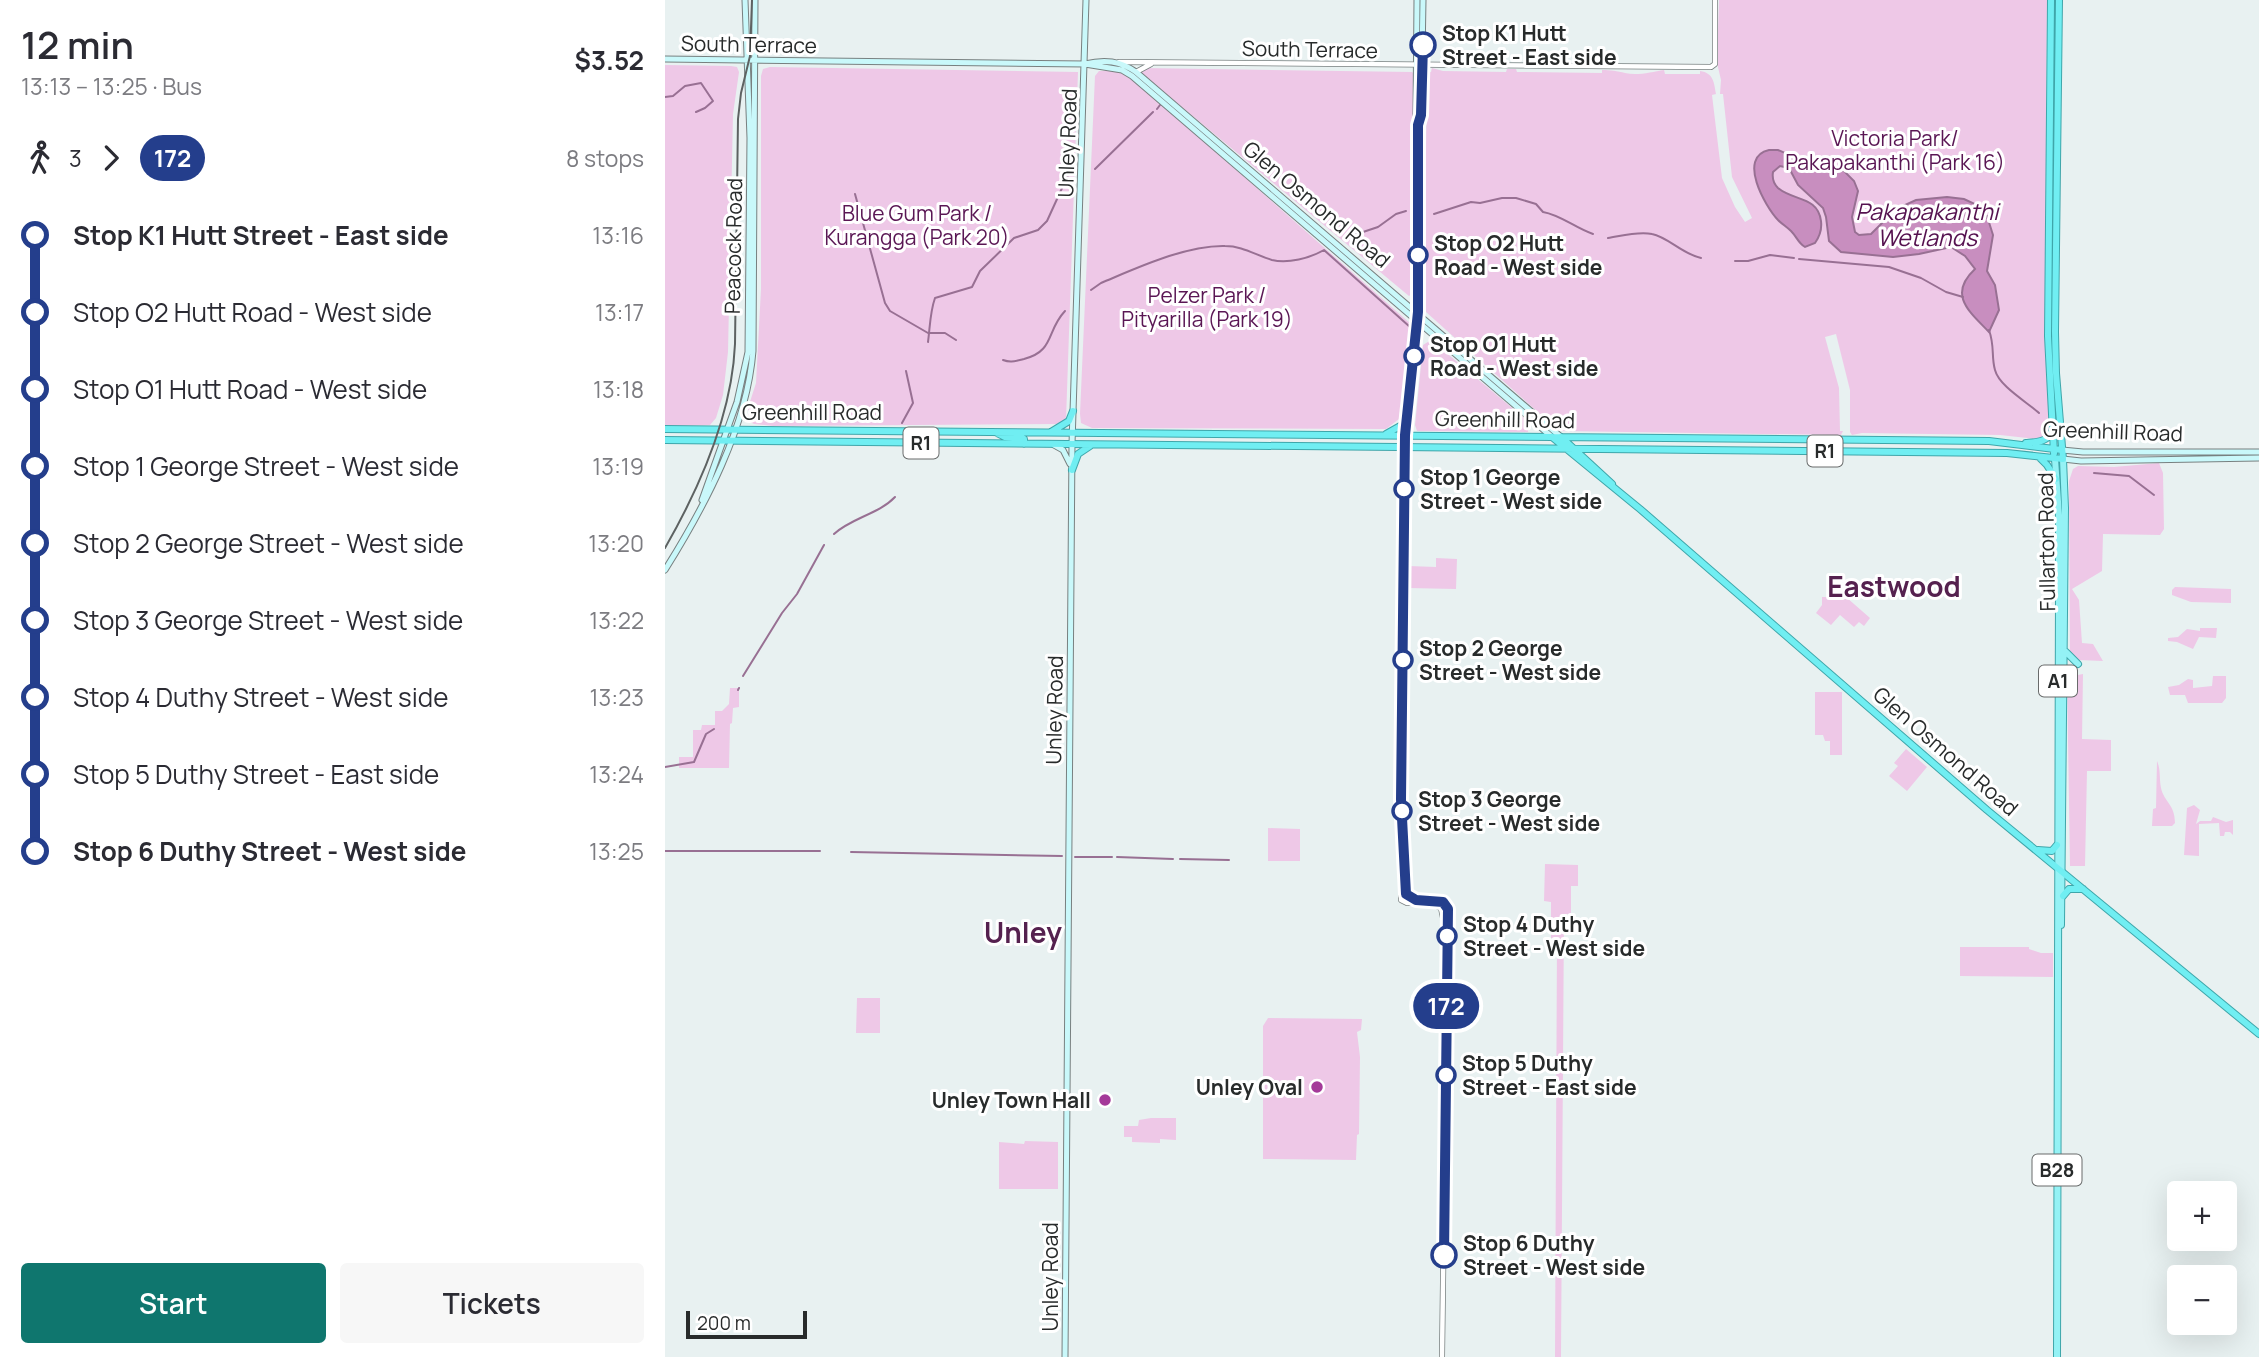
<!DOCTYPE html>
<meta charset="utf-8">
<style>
:root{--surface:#fff;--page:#f7f7f7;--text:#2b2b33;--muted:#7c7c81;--accent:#0f766e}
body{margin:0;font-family:Manrope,sans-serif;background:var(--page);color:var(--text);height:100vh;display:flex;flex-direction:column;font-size:26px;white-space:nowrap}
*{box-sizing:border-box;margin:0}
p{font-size:23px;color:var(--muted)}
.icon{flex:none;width:38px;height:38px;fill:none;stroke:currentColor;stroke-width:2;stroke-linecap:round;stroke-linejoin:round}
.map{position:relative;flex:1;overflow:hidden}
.sheet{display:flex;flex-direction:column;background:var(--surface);width:665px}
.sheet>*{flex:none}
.badge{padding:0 14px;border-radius:23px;font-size:24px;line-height:46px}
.buttons{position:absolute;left:1502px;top:1181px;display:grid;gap:14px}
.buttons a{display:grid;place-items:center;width:70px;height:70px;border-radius:7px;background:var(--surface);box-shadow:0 7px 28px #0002;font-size:35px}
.scale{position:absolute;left:21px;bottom:18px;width:121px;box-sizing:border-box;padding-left:7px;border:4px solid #282b2b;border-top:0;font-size:19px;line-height:24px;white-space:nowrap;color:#282b2b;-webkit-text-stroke:5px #fff;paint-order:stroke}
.map>.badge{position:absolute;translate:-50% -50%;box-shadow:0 0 0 4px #fff}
.legs{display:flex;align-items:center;gap:10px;height:77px;padding:0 21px;font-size:23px}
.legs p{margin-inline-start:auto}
.summary{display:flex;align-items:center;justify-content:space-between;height:119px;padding:0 21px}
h1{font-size:38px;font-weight:600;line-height:52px}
.cta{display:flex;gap:14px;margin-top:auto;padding:14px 21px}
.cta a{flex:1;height:80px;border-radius:7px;background:var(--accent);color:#fff;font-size:28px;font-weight:600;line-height:80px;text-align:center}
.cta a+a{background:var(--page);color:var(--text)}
ul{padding:0 21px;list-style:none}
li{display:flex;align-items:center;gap:24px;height:77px;font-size:26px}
li i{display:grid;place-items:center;width:10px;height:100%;margin:0 9px;background:currentColor}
li i::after{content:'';width:18px;height:18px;margin:-9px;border:5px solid;border-radius:50%;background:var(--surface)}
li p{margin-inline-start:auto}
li:first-child i{background:linear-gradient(#0000 50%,currentColor 0)}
li:last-child i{background:linear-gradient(currentColor 50%,#0000 0)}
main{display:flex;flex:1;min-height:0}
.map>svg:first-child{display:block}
.green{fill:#eec8e7}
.water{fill:#c88ebf;stroke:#987093;stroke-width:2}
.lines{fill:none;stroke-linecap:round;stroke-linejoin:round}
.stream{stroke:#987093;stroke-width:2}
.tertiary-casing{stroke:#788080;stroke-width:6}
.secondary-casing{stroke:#788080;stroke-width:7}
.primary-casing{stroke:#3fa6aa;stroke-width:8}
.trunk-casing{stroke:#3fa6aa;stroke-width:8}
.tertiary{stroke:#fff;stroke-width:4.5}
.secondary{stroke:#c9f8fa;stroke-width:5}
.primary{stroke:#94f2f5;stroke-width:6}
.trunk{stroke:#70eef2;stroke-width:6}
.tram{stroke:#5d6262;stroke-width:2}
.line-1-casing{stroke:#fff;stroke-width:16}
.line-1{stroke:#243e8c;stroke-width:10}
.stop-1-dot{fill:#fff;stroke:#243e8c;stroke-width:3.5}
.poi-dot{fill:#a43999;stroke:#fff;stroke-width:2.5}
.labels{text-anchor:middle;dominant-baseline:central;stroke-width:6;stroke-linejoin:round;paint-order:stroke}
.shield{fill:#fff;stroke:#686b6b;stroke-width:2}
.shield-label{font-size:19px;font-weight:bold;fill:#282b2b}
.stop-label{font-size:21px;font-weight:bold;fill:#282b2b;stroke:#fff;text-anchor:start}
.street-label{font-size:21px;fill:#282b2b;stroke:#fff}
.park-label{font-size:21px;fill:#5a1654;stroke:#fff}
.poi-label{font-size:21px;font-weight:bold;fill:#282b2b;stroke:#fff;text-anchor:end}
.water-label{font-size:23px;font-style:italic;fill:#55114f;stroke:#fff}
.district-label{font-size:28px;font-weight:bold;fill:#55214f;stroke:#fff}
</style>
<main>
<section class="sheet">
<div class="summary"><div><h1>12 min</h1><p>13:13 – 13:25 · Bus</p></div><b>$3.52</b></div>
<div class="legs"><svg class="icon" aria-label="walk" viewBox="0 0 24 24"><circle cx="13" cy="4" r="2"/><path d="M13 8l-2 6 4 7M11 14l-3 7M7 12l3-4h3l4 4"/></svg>3<svg class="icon" aria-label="forward" viewBox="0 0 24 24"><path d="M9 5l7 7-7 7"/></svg><b class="badge" style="background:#243e8c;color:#fff">172</b><p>8 stops</p></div>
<ul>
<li><i style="color:#243e8c"></i><b>Stop K1 Hutt Street - East side</b><p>13:16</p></li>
<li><i style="color:#243e8c"></i><span>Stop O2 Hutt Road - West side</span><p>13:17</p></li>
<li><i style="color:#243e8c"></i><span>Stop O1 Hutt Road - West side</span><p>13:18</p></li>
<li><i style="color:#243e8c"></i><span>Stop 1 George Street - West side</span><p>13:19</p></li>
<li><i style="color:#243e8c"></i><span>Stop 2 George Street - West side</span><p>13:20</p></li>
<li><i style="color:#243e8c"></i><span>Stop 3 George Street - West side</span><p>13:22</p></li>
<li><i style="color:#243e8c"></i><span>Stop 4 Duthy Street - West side</span><p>13:23</p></li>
<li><i style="color:#243e8c"></i><span>Stop 5 Duthy Street - East side</span><p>13:24</p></li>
<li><i style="color:#243e8c"></i><b>Stop 6 Duthy Street - West side</b><p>13:25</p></li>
</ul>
<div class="cta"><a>Start</a><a>Tickets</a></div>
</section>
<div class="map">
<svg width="1594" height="1357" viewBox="0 0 1594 1357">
<rect width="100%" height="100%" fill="#e8f1f1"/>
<path class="green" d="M1054,0h328l-2,336 5,94 -3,6 -10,3 -37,-4 -138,-2 -10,2 -2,-3v-42l-14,-56 -11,3 14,51 1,43h3l-2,4 -282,-4 -133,-119 -2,-8 3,-232h4l1,-4 11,3 63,1 1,-3h9l1,3 85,1v-3c9,0 15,1 23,3 12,3 27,-1 39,-3l1,4h35v-3c14,2 14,12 16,23l-4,1 10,83 13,29 10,15 7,-4 -20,-41 -9,-83h-3l1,-14 -4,-17z
M0,65l66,1 6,1 2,5 -6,42 -5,238 -5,43 -7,23 -6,7 -45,1z
M105,67l308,5 -12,348 -6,4 -287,2 -19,-2 -6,-3v-13l8,-25 5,-94v-213l2,-7z
M478,68l269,4 2,2 -2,220 -3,2 -268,-223z
M434,71h20l13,7 280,247 -13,94 -13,10 -294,-1 -11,-5 -1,-9 15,-338z
M766,340l98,82 -1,10 -111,-1 -2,-6 8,-80z
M1494,463l4,10 1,56 -4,6 -57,-1 -1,37 -30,18 7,11 3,43 11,1 10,17 -24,-1 -9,-4 -1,-175 4,-12 5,-3 36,1z
M771,558l21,1 -1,30 -48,-1v-22l28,1z
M1510,587l56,2v14l-40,-1 -19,-7v-5z
M1157,597h24l24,21 -6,8 -5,-4 -5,5 -14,-12 -9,10 -15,-12 6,-8z
M1535,628h17l-1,10 -17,-1 -6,12 -16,-7 -9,-1v-3l10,-1 9,-8 13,2z
M1418,674l-1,65 29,1v31h-24l-2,95h-15l-3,-189z
M1548,676h13v22l-4,5h-34l-3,-8h-15l-2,-8 11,-2 9,-6 5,1v8l19,-2z
M65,688h9v19l-6,1 -1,15 -2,1 -1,44h-50v-11h14v-27h8l1,-5h13v-14h7l7,-7z
M1150,692h27v63h-12v-14h-5l-2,-6h-8z
M1241,749l21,18 -20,24 -18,-15 9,-10 -4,-3z
M1492,761c4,9 2,16 4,27 3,14 14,16 14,35l-3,3h-20l1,-17 3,-1z
M1529,805l6,5 -4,14 4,-3h11l2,-4 13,5 7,-2v15l-3,-3h-5l-1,4h-4l-1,-13 -20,1v32l-15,-1 3,-47z
M603,828l32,1v32h-32z
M880,864l33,1v21h-7v28h-7l-3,443h-6l2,-419h-6v-36l-7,-1z
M1295,947h69v2l12,4h12v24l-93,-1z
M192,998h23v35h-24z
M603,1018l94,1 -1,11 -4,2 3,25 -1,77 -2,1 -1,25 -93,-1v-133z
M486,1118h25v22l-16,-1v4l-28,-1v-5h-8v-11h14l1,-6z
M360,1141l33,1v47h-59v-47l25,2z"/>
<path class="water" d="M1104,150h9l35,15 17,1 14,5 10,10 4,10 -6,26 3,15 4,3 12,-1 25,-25 20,-9 31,-3 17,2 13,6 10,11 6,19 -6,36 8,14 4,25 -10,22c-19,-20 -42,-37 -14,-63l-10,-13 -14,-9 -32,7 -26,3 -52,-5 -12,-11 -3,-24 -3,-9 -25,-23 -9,-17 -9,-2 -7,6c-1,6 0,11 5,16 15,13 40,8 43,33 1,8 -1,15 -6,22l-10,4c-7,-4 -8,-10 -14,-16 -4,-4 -9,-7 -13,-11 -13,-14 -41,-63 -9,-70z"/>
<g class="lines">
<path class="stream" d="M0,97l8,-1 12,-10 16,-3 12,18 -8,7 -9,4
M492,109l3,-4
M430,169l58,-57
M190,194l30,109 5,8 38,22
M769,214l37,-12 9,1 22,-5h14l20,6 7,8c18,3 32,16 50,22
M680,238l33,-11 18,-13 10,-3
M943,238c13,-2 30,-7 44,-4 16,3 30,20 49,24
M1134,259l90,8 32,11 25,14 17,5
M1070,261h13l22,-6 24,3
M426,290l10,-7c36,-15 85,-38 124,-37 18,0 30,9 47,14 16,4 38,-2 52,-10l86,77
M1324,330c6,17 2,26 6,40 4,16 32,32 44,43
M265,333h15l11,7
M263,342c2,-15 2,-30 7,-44l37,-11 8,-16 34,-33 24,-8 9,-9 21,-46
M338,360c8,3 12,1 21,-1 31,-8 22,-28 41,-48
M237,423l11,-20 -7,-32
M1429,473l35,3 25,19
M169,534c17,-16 45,-20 61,-37
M78,676l39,-63 15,-19 27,-49
M73,690l1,-2
M0,767l29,-5 12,-28 8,-5
M0,851h155
M186,852l211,4
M410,857h37
M452,857l56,2
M515,859l49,1"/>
<g class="tertiary-casing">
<path id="tertiary" d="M454,62l592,5 4,-3v-64
M471,72l15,-8
M740,447l-4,352 3,88c4,19 24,11 39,15l5,7 -6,448
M736,881v19l6,3h11
M765,903l11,5 4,20"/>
</g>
<g class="secondary-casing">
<path id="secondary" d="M752,0l-1,115 2,7
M0,59l420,5c20,-5 35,-3 51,8l425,365
M420,64l37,6 10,6 420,361
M753,312v-187l3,-10 2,-115
M389,445l9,5 7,14
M740,447l13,-125
M1397,450l21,2h176
M1398,459l18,2 178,-3
M37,500l35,-98 11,-50 2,-214 -5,-138
M0,570c40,-64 82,-143 88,-219l2,-351
M400,1357l7,-913 14,-444"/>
</g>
<g class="primary-casing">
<path id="primary" d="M1390,459l4,57v74l-2,767
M1401,652l12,12
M1396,925l4,-417 -2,-49"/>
</g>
<g class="trunk-casing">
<path id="trunk" d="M1386,0l-3,336 6,117
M0,429l1324,12 73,9
M386,432l18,-11 4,-10
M332,433l8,4 17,1 2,1v5
M721,434l16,-9 5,-11
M887,437l88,72 347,301 272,224
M896,437l51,47
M0,440l1342,13 56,6 -7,-86 -1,-41 4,-332
M1361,443c11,-1 22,-1 26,-12
M1375,458l7,7 9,14
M407,470l6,-16 12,-8
M1373,850l14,1 5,-6
M1398,896l6,-7h14"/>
</g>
<use href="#tertiary" class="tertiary"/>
<use href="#secondary" class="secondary"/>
<use href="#primary" class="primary"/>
<use href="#trunk" class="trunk"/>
<path class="tram" d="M0,548c35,-61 67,-133 70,-204l3,-225 3,-26 9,-37 2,-56"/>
</g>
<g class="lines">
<g class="line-1-casing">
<path id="line-1" d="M758,45l-2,70 -3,10v187l-13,123 -4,364 5,95 10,6 27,2 5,7 -4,346"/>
</g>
<use href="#line-1" class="line-1"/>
</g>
<g class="stop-1-dot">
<circle cx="758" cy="45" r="12"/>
<circle cx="753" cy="255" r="9"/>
<circle cx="749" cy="356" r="9"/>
<circle cx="739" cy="489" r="9"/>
<circle cx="738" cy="660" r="9"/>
<circle cx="737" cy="811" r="9"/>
<circle cx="782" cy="936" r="9"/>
<circle cx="781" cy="1075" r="9"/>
<circle cx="779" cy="1255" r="12"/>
</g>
<g class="poi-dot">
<circle cx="652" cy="1087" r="7"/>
<circle cx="440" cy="1100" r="7"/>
</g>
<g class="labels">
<g class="shield">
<rect x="238.5" y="427.5" width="35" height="31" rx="5"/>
<rect x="1142.5" y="435.5" width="35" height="31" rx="5"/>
<rect x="1374" y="665.5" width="38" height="31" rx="5"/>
<rect x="1367.5" y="1154.5" width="49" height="31" rx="5"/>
</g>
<g class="shield-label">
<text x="256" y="443">R1</text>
<text x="1160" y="451">R1</text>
<text x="1393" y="681">A1</text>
<text x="1392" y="1170">B28</text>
</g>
<g class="stop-label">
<text x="777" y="33">Stop K1 Hutt<tspan x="777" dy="24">Street - East side</tspan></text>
<text x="769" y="243">Stop O2 Hutt<tspan x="769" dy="24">Road - West side</tspan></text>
<text x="765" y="344">Stop O1 Hutt<tspan x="765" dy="24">Road - West side</tspan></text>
<text x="755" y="477">Stop 1 George<tspan x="755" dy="24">Street - West side</tspan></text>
<text x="754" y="648">Stop 2 George<tspan x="754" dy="24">Street - West side</tspan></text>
<text x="753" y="799">Stop 3 George<tspan x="753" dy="24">Street - West side</tspan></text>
<text x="798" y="924">Stop 4 Duthy<tspan x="798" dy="24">Street - West side</tspan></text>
<text x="797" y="1063">Stop 5 Duthy<tspan x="797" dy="24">Street - East side</tspan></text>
<text x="798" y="1243">Stop 6 Duthy<tspan x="798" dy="24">Street - West side</tspan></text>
</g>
<g class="street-label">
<text transform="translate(84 44) rotate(1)">South Terrace</text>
<text transform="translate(645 49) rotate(1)">South Terrace</text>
<text transform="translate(402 143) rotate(-88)">Unley Road</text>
<text transform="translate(652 204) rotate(40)">Glen Osmond Road</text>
<text transform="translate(68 246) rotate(-89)">Peacock Road</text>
<text x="147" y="412">Greenhill Road</text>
<text transform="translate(840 419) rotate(1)">Greenhill Road</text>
<text transform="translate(1448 431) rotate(2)">Greenhill Road</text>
<text transform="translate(1381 542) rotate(-91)">Fullarton Road</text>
<text transform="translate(389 710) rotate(-89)">Unley Road</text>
<text transform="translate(1281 751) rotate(41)">Glen Osmond Road</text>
<text transform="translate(385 1277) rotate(-90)">Unley Road</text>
</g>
<g class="park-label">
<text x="1230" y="138">Victoria Park/<tspan x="1230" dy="24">Pakapakanthi (Park 16)</tspan></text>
<text x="252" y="213">Blue Gum Park /<tspan x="252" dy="24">Kurangga (Park 20)</tspan></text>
<text x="542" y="295">Pelzer Park /<tspan x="542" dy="24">Pityarilla (Park 19)</tspan></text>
</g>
<g class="poi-label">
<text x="638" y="1087">Unley Oval</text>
<text x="426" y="1100">Unley Town Hall</text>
</g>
<g class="water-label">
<text x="1262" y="211">Pakapakanthi<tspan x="1262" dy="26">Wetlands</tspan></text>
</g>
<g class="district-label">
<text x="1229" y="586">Eastwood</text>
<text x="358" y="932">Unley</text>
</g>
</g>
</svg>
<div class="buttons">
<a>+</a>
<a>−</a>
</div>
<div class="scale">200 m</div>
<b class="badge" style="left:781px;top:1006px;background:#243e8c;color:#fff">172</b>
</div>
</main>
